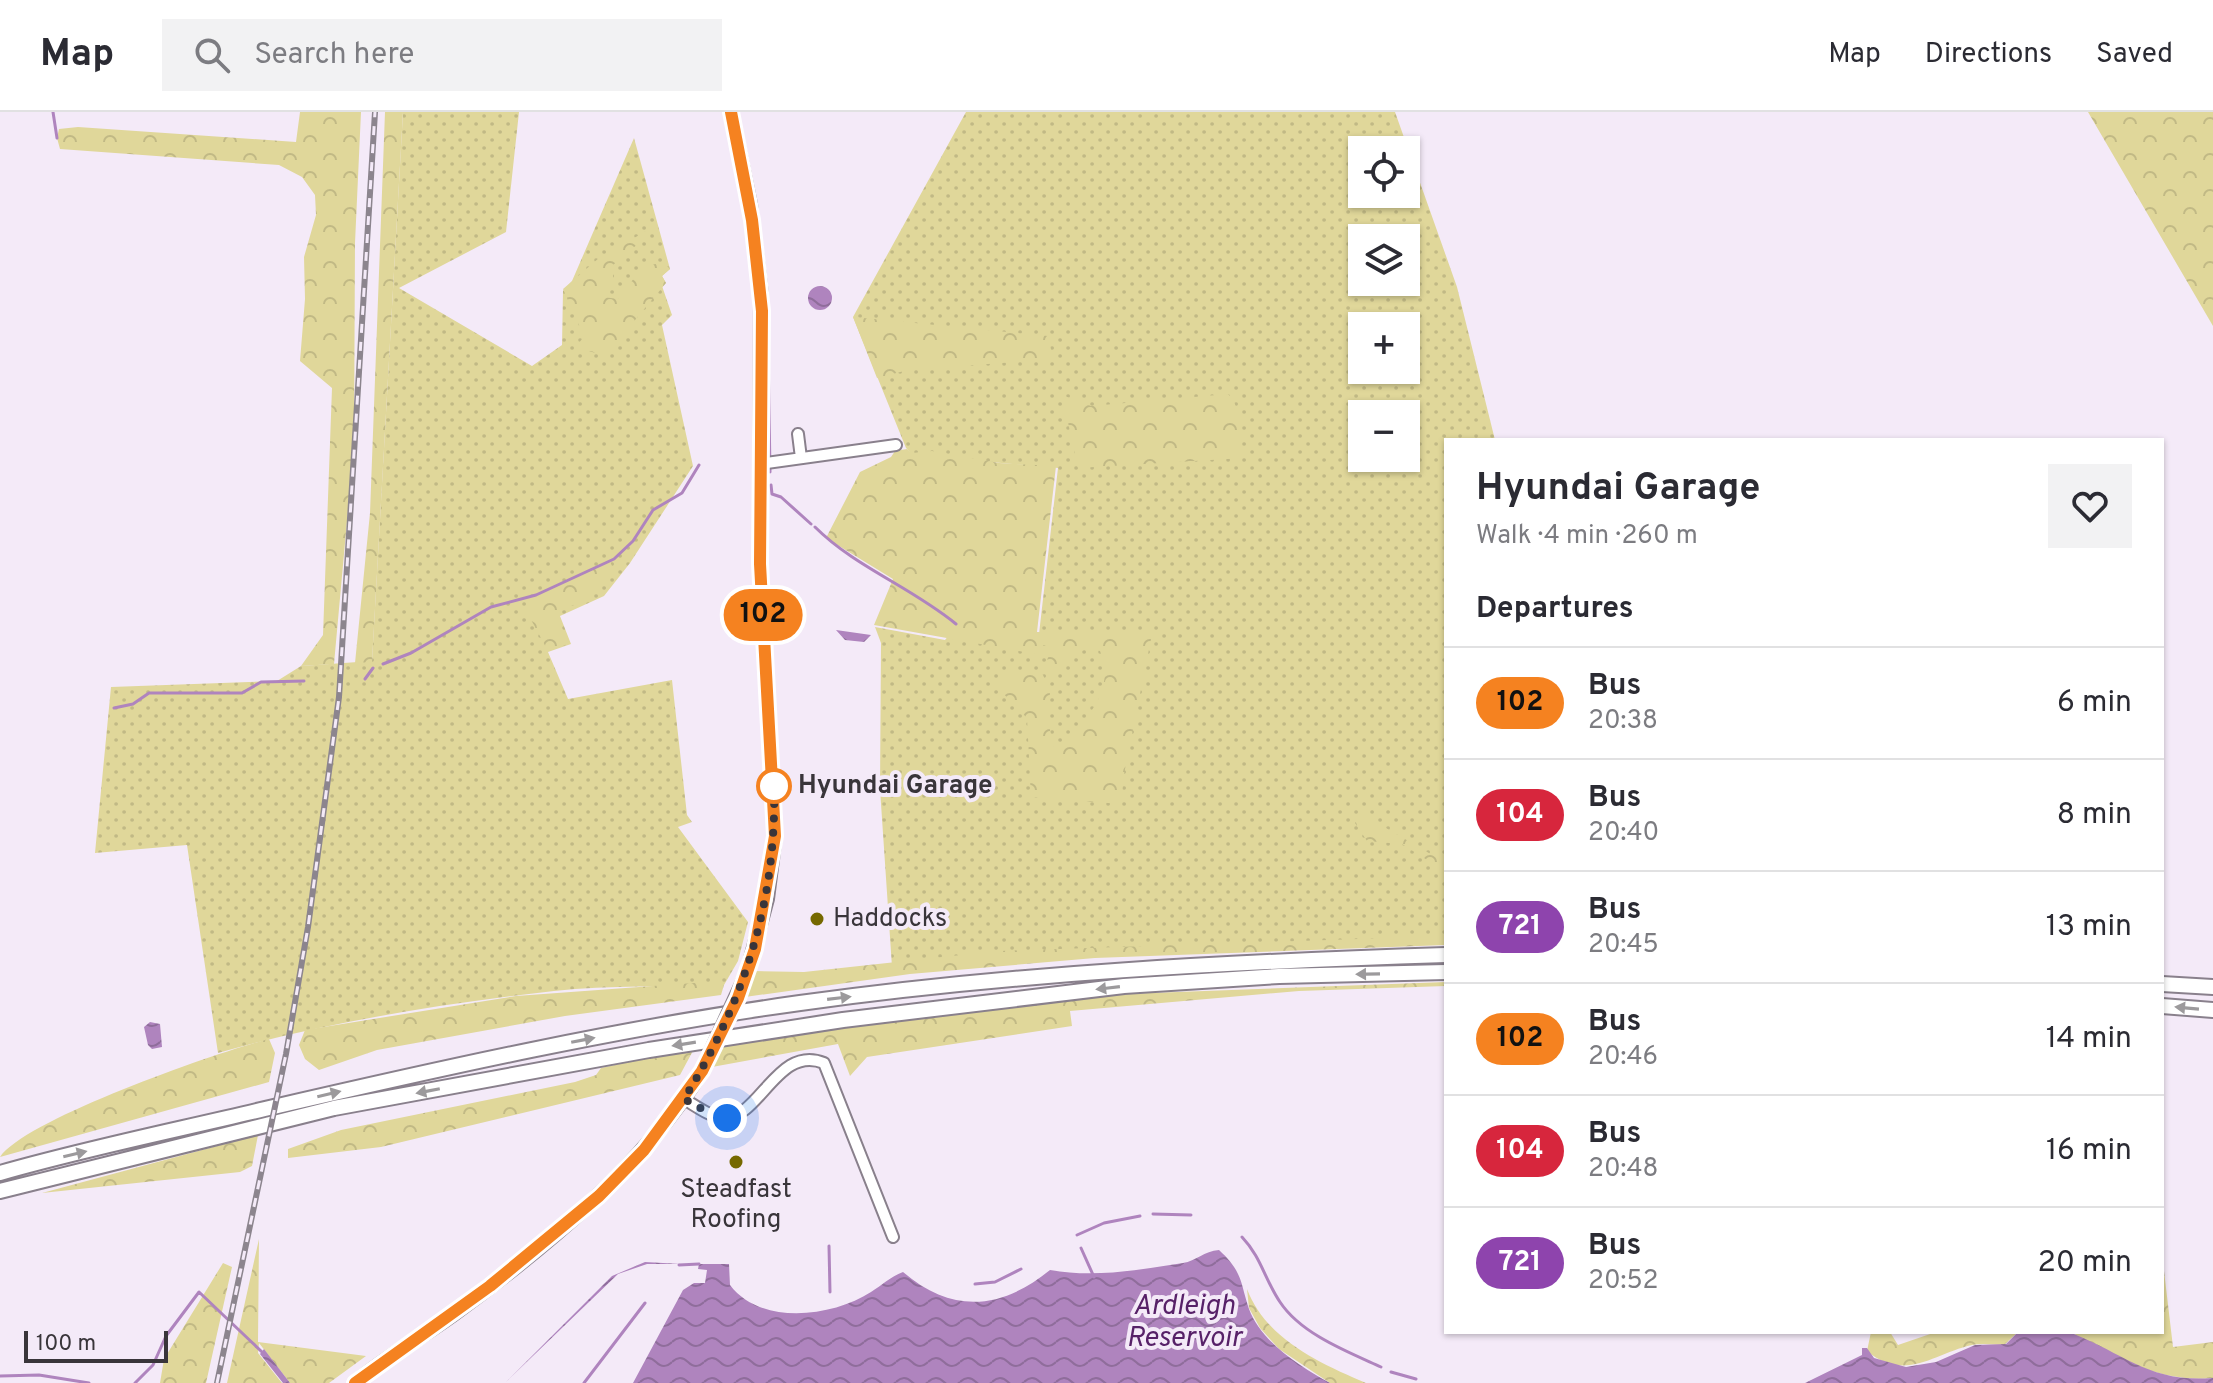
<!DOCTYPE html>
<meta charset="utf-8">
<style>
:root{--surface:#fff;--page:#f2f2f3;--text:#2b2b33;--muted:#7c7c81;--line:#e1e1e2}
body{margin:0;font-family:Overpass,sans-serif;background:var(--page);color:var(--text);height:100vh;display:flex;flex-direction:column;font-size:30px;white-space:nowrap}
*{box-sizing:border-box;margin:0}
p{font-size:26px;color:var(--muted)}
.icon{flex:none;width:44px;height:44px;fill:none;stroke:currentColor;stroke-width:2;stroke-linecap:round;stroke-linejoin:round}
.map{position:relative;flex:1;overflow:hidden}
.side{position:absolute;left:1444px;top:326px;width:720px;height:896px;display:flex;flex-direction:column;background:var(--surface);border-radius:0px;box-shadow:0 2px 6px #0004}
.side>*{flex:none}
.badge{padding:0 16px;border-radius:26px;font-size:28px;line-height:52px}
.buttons{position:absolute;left:1348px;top:24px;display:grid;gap:16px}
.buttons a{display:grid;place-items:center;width:72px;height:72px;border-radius:0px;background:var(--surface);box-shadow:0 2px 6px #0004;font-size:40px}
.scale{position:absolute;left:24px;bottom:20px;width:144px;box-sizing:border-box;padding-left:8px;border:4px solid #39353a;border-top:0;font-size:22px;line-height:28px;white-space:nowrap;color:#39353a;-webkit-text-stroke:6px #f4eaf8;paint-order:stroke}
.you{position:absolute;width:40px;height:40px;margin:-20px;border:6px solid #fff;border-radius:50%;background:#1a73e8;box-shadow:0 0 0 12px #1a73e833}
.map>.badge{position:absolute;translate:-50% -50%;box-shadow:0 0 0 4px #fff}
h2{padding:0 32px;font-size:30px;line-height:72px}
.round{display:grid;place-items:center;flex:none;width:84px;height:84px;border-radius:0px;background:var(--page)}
.summary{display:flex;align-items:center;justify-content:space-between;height:136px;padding:0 32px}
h1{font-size:38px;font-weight:700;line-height:60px}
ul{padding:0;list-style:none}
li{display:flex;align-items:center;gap:24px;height:112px;padding:0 32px;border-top:2px solid var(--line)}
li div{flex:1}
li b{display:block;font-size:30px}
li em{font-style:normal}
li .badge{min-width:88px;font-weight:700;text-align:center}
header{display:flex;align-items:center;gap:48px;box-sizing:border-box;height:112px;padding:0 40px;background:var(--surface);border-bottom:2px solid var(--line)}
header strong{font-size:38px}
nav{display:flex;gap:44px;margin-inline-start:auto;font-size:28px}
.search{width:560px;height:72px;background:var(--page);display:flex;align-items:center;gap:20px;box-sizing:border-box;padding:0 28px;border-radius:0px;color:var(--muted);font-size:30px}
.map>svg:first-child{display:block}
.green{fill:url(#green-dots);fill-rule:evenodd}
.forest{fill:url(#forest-crowns)}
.water{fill:url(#water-waves)}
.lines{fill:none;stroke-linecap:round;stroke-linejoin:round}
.stream{stroke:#af84be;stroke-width:3}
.minor-casing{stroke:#89808c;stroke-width:14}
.major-casing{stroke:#89808c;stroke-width:16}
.highway-casing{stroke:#89808c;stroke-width:18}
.minor{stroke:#fff;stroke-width:10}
.major{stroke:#fff;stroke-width:12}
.highway{stroke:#fff;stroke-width:14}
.rail-casing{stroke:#8c858e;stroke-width:6}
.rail{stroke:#f4eaf8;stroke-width:3;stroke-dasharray:9;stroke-linecap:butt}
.major-bridge-casing{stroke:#89808c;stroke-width:16;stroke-linecap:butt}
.major-bridge{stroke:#fff;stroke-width:12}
.oneway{fill:#9c9a9c}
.line-casing{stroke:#fff;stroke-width:18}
.line{stroke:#f58220;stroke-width:12}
.walk{stroke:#39353a;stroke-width:8;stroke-dasharray:0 14.4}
.stop-dot{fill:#fff;stroke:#f58220;stroke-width:4}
.poi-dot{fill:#766900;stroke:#f4eaf8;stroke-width:3}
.labels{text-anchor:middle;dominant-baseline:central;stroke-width:8;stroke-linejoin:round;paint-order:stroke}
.stop-label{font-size:26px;font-weight:bold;fill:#39353a;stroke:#f4eaf8;text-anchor:start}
.poi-label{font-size:26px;fill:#39353a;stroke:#f4eaf8;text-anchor:start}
.water-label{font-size:28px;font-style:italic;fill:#572168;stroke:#f4eaf8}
</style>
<header>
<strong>Map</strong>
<div class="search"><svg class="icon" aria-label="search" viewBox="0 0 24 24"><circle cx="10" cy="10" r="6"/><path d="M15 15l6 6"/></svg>Search here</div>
<nav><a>Map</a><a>Directions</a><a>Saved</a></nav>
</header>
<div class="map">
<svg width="2213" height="1271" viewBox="0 0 2213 1271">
<defs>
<pattern id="green-dots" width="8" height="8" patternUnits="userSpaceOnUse" patternTransform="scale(2)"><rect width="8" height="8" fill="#e0d79a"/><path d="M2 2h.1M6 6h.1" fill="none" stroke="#c1b985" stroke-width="1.8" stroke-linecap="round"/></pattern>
<pattern id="forest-crowns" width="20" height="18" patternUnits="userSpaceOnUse" patternTransform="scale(2)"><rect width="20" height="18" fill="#e0d79a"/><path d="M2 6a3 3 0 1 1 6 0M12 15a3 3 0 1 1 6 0" fill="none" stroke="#c1b985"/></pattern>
<pattern id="water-waves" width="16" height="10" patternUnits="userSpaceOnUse" patternTransform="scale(2)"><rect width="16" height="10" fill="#af84be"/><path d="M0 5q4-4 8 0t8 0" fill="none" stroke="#8f6d9b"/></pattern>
</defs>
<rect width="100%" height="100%" fill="#f4eaf8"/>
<path class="green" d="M403,0h116l-13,120 -107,56 133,78 30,-21 1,-54 9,-10 62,-143 36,131 -8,7 4,7 -4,3 10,29 -10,10 31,141 -63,97 -26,33 -44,20 11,28 -23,8 20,47 104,-19 15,135 5,7 -14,5 70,95 -10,39 -14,24c-56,2 -114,0 -170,6 -113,13 -227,31 -336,62l-31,-208 -92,8 16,-166 166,-6 24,-15 71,-5z
M966,0h429l62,175 38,153h-49v497l-554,30 -12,-178 1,-146 -6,-16 70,13 13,-16 81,10 19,-166 -145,-13 -7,-7 -53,-131zM1362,38h44v44h-44zM1362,126h44v44h-44zM1362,214h44v44h-44zM1362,302h44v44h-44z"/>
<path class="forest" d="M300,0h61l-6,131 -1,201 -20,220 -33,2 22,-31 9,-247 -32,-27 5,-62 -1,-42 12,-42 -1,-20 -13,-18 -23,-12 -219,-16 -3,-11 2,-9 19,-2 218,15z
M385,0h18l-31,550 -17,1 15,-150z
M2088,0h125v214z
M648,118l-2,7 -33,28v20l-17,11 22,3c12,-14 24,-39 47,-35l5,5 -8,7 4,7 -61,73 -29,-9 6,-8v-7l-19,-43 36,-31z
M853,205l195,19 5,23 -145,11 -31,8z
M1228,282c16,13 7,46 16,64l-166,10 -16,-73 29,11z
M907,337l5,4 20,-2 67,12 57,3 -19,166 115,2 -28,140 -3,30 -90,-7 -4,-79 -30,-31 2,-16 44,4 7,16 -2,31 6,25 10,-2c24,-30 52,-54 36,-94 -19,-10 -36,15 -50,27l-3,-17 4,-15 -8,-1 -2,10 -167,-30 19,-46 -67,-41 34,-66 31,-15 4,-6z
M610,449l5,13 -29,26 -30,12 12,32 -20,7 -19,-35 1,-19z
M1362,702l84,49v9l-44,-28 -35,-3 -12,-18z
M1446,824v9l-351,13 -185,16 -165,23 9,-26 50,1 194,-21z
M1446,870v4l-147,5 -229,20 2,15 -205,31 -17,19 -12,-32 -126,23 17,-32 368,-40z
M694,871l30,2 -3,10 -156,21 -188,34 -58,20 -14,-11 -6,-14 6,-15 211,-34z
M269,927l6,14 -6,29 -269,75c26,-38 218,-105 269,-118z
M695,935l-15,28 -299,72 -93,11v-9l53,-19 234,-48 21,-7 5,-7z
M258,1023l-6,31 -12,6 -198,21z
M259,1127l-1,103 108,14 -37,27h-39l-31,-40 -1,10 24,30h-55z
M2162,1142l11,93 40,-5v36c-54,5 -96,-20 -142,-46h91z
M223,1151l9,4 -26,116h-46l4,-24z
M1247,1177c19,50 72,74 119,94h-36l-51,-34 -19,-21 -11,-20z
M1871,1220h19l8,13 38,-13h82l-14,13c-11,0 -22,-2 -32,0 -37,8 -67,38 -105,6z"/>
<path class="water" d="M808 186a12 12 0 1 1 24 0a12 12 0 1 1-24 0Z
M836,518l35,5 -7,7 -19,-2z
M150,910l10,2 2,23 -10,2 -4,-4 -4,-18z
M1219,1138c24,22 21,32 30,59 12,33 52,58 81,74h-697l50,-93 11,-7h11l2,-13 -9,-1 1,-5h30l1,21c31,41 102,32 141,7 11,-7 19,-15 32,-20 49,42 98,38 147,-2 44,8 89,0 133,-7 13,-2 21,-12 36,-13z
M645,1150l36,2h-34l-29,10 -113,109 107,-107z
M2018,1220c17,0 41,-4 56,2 52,21 77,49 139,44v5h-408l57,-28v-7h5l7,10 32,9 30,-5 39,-17 31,-1z
M264,1237l26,34h-7l-23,-29z"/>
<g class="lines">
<path class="stream" d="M53,0l4,26
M768,236l2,124
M771,373l1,9 9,3 30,27
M815,415c40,40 96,60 141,97
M383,552l28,-11 80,-46 45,-12 78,-36 19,-18 20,-31 29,-17 17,-28
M365,567l8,-11
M114,596l19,-4 16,-11h93l19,-11 43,-1
M1153,1102l38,1
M1077,1123l27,-12 36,-7
M1242,1125c19,20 23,43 38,65 21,32 68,50 101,65
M829,1134l1,46
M1081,1136l13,29
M679,1153l20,-1
M975,1172l20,-2 26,-13
M1391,1260l25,7
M0,1264l39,-1 50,8
M135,1271l18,-18 13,-29 33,-44 63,60
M584,1271l61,-80"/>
<g class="minor-casing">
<path id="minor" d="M798,322l3,24
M759,352l137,-19
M684,987c12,7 26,18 40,19 36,0 54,-74 100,-55l69,174"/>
</g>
<g class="major-casing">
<path id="major" d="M731,0l19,92 11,90 -1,270 15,272 -8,63 -20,74
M355,1271c31,-26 67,-46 100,-70 93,-68 185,-144 247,-242"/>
</g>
<g class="highway-casing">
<path id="highway" d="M2162,872l51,3
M2162,894l51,4
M0,1061c87,-25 177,-43 265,-64 177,-41 355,-81 535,-106 214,-30 430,-41 646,-48
M0,1079l334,-83 315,-58 194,-30 281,-34 155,-10 167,-4"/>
</g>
<use href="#minor" class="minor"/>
<use href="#major" class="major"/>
<use href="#highway" class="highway"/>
<g class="rail-casing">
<path id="rail" d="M217,1271l69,-329 22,-127 31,-230 36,-585"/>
</g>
<use href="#rail" class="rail"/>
<g class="major-bridge-casing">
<path id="major-bridge" d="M702,959l45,-98"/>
</g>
<use href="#major-bridge" class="major-bridge"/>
</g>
<defs><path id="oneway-solid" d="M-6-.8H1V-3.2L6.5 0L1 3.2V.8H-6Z" transform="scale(2)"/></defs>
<g class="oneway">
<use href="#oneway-solid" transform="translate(1368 862) rotate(179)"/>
<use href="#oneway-solid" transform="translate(1108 876) rotate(173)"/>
<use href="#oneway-solid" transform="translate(839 886) rotate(-7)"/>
<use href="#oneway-solid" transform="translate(2187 896) rotate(-175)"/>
<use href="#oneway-solid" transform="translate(583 928) rotate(-11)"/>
<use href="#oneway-solid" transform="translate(684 932) rotate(171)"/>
<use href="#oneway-solid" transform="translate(428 979) rotate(169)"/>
<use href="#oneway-solid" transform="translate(329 982) rotate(-13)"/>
<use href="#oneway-solid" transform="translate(75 1042) rotate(-13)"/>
</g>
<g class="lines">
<g class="line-casing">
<path id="line" d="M355,1271l135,-97 109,-90 45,-46 58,-79 36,-73 17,-49 20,-113 -15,-272 2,-253 -10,-91 -21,-108"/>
</g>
<use href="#line" class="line"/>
<path class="walk" d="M727,1006l-12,-2 -31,-17c60,-97 93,-198 90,-313"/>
</g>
<circle class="stop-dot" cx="774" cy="674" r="16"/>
<g class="poi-dot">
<circle cx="817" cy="807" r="8"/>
<circle cx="736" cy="1050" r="8"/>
</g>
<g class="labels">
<g class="stop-label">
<text x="798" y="674">Hyundai Garage</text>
</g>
<g class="poi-label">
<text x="833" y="807">Haddocks</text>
<text x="736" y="1078" text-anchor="middle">Steadfast<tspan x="736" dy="30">Roofing</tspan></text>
</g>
<g class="water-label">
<text x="1184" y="1195">Ardleigh<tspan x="1184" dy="32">Reservoir</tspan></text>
</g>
</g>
</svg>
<div class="buttons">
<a><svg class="icon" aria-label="locate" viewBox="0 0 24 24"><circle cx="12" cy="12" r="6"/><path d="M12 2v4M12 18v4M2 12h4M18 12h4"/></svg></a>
<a><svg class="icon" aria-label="layers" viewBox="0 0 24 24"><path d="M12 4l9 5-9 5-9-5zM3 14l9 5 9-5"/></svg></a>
<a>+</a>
<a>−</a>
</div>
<div class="scale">100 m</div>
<div class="you" style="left:727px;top:1006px"></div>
<b class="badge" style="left:763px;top:503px;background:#f58220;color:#111">102</b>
<section class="side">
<div class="summary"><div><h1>Hyundai Garage</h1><p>Walk · 4 min · 260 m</p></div><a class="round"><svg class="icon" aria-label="heart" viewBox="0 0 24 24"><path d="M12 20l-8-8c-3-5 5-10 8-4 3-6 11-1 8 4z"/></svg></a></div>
<h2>Departures</h2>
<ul>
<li><span class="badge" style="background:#f58220;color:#111">102</span><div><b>Bus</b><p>20:38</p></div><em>6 min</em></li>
<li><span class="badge" style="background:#d7263d;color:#fff">104</span><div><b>Bus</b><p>20:40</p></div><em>8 min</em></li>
<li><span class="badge" style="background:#8e44ad;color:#fff">721</span><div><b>Bus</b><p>20:45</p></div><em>13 min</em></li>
<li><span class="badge" style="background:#f58220;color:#111">102</span><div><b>Bus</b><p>20:46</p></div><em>14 min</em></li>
<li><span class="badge" style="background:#d7263d;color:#fff">104</span><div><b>Bus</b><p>20:48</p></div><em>16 min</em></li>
<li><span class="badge" style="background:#8e44ad;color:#fff">721</span><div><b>Bus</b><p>20:52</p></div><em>20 min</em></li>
</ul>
</section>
</div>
